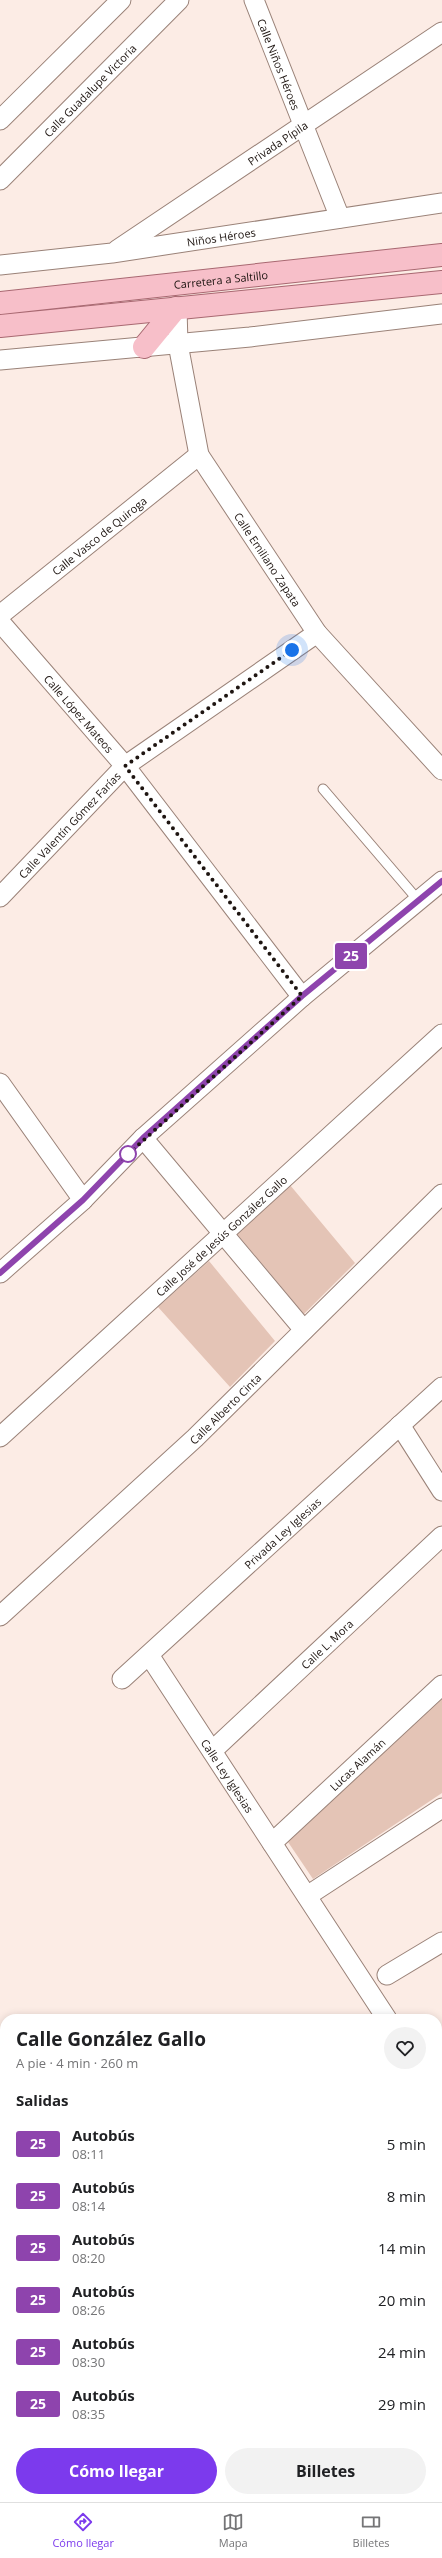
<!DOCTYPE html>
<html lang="es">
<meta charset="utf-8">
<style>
:root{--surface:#fff;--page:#f2f2f2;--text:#202124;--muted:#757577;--line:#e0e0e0;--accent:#7c3aed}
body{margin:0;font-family:"Open Sans",sans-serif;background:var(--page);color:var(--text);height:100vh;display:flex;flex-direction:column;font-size:15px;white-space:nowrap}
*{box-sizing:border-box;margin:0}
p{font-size:13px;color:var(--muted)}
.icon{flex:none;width:22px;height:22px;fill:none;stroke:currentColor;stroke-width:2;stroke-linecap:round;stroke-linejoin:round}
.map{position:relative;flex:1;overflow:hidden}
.sheet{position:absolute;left:0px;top:2014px;width:442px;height:488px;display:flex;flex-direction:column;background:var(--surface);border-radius:16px 16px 0 0;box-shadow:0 2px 10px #0003}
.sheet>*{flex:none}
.badge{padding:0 8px;border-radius:3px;font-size:14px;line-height:26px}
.you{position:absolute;width:20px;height:20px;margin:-10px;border:3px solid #fff;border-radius:50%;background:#1a73e8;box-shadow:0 0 0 6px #1a73e833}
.map>.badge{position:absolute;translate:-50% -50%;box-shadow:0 0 0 2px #fff}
h2{padding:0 16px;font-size:15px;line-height:36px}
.round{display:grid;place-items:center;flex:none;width:42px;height:42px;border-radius:21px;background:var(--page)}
.summary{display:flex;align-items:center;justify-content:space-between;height:68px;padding:0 16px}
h1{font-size:19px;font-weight:700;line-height:30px}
.button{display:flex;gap:8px;margin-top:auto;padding:8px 16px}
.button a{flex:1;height:46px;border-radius:24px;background:var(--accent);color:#fff;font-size:16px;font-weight:700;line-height:46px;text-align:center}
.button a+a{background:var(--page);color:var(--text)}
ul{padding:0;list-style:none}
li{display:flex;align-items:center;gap:12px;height:52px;padding:0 16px}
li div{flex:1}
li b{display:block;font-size:15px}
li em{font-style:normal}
li .badge{min-width:44px;font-weight:700;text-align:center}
.menu{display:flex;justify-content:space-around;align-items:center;height:56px;border-top:1px solid var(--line);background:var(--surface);font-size:11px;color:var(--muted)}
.menu a{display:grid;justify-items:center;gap:2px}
.menu .current{color:var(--accent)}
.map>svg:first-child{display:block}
.green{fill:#e4c4b6}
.building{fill:#5a3543;stroke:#8b6c74}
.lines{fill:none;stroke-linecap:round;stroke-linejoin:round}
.service-casing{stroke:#9a8278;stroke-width:11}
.minor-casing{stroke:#9a8278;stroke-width:21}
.primary-casing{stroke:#a86871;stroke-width:24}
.service{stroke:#fff;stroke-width:9}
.minor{stroke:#fff;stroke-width:19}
.primary{stroke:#f7bfc9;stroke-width:22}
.line-casing{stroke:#fff;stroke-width:9}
.line{stroke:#8e44ad;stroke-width:6}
.walk{stroke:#1e1511;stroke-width:4;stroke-dasharray:0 7.2}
.stop-dot{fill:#fff;stroke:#8e44ad;stroke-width:2}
.labels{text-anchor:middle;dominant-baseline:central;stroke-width:4;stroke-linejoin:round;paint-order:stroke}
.street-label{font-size:11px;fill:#1e1511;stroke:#fdfdfd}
</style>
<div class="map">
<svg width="442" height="2502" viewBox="0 0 442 2502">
<rect width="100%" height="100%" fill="#fcece5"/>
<path class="green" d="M290,1185l65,78 -51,51 -67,-80z
M209,1261l66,80 -45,46 -72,-80z
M442,1698v95l-129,86 -25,-37z
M442,2344v86l-5,5v-86z"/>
<path class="building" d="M5,2464v33h277l5,5h-287v-33z"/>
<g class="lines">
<g class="service-casing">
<path id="service" d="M323,789l95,111"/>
</g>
<g class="minor-casing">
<g id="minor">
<path id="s1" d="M254,0l86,218"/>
<path d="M0,120l121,-120"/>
<path id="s2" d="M0,180l179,-180"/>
<path id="s3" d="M117,250l325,-218"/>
<path id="s4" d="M0,265l112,-12 330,-50"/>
<path id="s5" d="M177,308l1,36 21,111 118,178 125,137"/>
<path d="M0,360l250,-23 192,-23"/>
<path id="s6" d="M0,615l199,-160"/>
<path id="s7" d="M0,622l125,144 177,231"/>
<path id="s8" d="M0,897l125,-131 192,-133"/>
<path d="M0,1083l83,117"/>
<path d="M143,1138l161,192"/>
<path d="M0,1273l83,-73 60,-62 159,-141 140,-116"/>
<path d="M400,1425l42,66"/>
<path id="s9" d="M0,1437l442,-403"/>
<path id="s10" d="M0,1616l195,-178 247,-244"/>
<path id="s11" d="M149,1655l238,364"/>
<path id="s12" d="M122,1679l320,-292"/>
<path id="s13" d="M212,1751l230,-215"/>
<path id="s14" d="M272,1843l170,-158"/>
<path d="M307,1896l135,-88"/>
<path d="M387,1975l55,-33"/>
<path d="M437,2096l5,6"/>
<path d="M437,2284l5,5"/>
<path d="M437,2338l5,-5"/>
<path d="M437,2445l5,-5"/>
<path d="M378,2502l5,-5"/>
</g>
</g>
<g class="primary-casing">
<g id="primary">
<path id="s15" d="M0,303l442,-48"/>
<path d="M0,326l442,-44"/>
<path d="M144,347l32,-39"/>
</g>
</g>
<use href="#service" class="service"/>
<use href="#minor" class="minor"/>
<use href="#primary" class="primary"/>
</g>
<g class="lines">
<g class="line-casing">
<path id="line" d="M0,1273l83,-73 60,-62 159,-142 140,-115"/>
</g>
<use href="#line" class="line"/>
<path class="walk" d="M128,1154l-5,5 179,-163 -177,-230 167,-116"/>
</g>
<circle class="stop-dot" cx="128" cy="1154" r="8"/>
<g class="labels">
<g class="street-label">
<text stroke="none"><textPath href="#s1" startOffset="69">Calle Niños Héroes</textPath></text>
<text stroke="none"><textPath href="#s2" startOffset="127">Calle Guadalupe Victoria</textPath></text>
<text stroke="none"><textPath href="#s3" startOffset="193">Privada Pípila</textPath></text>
<text stroke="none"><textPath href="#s4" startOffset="223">Niños Héroes</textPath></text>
<text stroke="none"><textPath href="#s15" startOffset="222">Carretera a Saltillo</textPath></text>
<text stroke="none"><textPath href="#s6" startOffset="127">Calle Vasco de Quiroga</textPath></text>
<text stroke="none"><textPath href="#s5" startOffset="274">Calle Emiliano Zapata</textPath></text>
<text stroke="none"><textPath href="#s7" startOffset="121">Calle López Mateos</textPath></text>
<text stroke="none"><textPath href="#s8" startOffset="100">Calle Valentín Gómez Farías</textPath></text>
<text stroke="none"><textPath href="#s9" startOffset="299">Calle José de Jesús González Gallo</textPath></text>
<text stroke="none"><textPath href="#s10" startOffset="306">Calle Alberto Cinta</textPath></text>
<text stroke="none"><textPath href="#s12" startOffset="217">Privada Ley Iglesias</textPath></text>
<text stroke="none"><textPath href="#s13" startOffset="157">Calle L. Mora</textPath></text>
<text stroke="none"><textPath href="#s14" startOffset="116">Lucas Alamán</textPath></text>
<text stroke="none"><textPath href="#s11" startOffset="144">Calle Ley Iglesias</textPath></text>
</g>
</g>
</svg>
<div class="you" style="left:292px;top:650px"></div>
<b class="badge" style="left:351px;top:956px;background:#8e44ad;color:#fff">25</b>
<section class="sheet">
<div class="summary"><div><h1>Calle González Gallo</h1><p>A pie · 4 min · 260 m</p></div><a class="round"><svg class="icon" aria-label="heart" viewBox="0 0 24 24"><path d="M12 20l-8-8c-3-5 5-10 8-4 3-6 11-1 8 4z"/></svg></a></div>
<h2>Salidas</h2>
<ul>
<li><span class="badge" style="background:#8e44ad;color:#fff">25</span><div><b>Autobús</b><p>08:11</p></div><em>5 min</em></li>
<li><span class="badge" style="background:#8e44ad;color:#fff">25</span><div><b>Autobús</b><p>08:14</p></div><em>8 min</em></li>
<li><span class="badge" style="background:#8e44ad;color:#fff">25</span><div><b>Autobús</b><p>08:20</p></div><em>14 min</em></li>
<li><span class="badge" style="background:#8e44ad;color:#fff">25</span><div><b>Autobús</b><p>08:26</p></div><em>20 min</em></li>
<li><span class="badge" style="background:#8e44ad;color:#fff">25</span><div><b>Autobús</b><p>08:30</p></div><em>24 min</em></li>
<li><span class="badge" style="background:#8e44ad;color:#fff">25</span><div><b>Autobús</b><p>08:35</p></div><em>29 min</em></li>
</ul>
<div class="button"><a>Cómo llegar</a><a>Billetes</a></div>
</section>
</div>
<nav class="menu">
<a class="current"><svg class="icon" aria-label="directions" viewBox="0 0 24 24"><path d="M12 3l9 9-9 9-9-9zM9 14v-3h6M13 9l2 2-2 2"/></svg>Cómo llegar</a>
<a><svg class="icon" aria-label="map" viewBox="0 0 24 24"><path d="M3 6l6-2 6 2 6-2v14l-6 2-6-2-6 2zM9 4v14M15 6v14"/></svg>Mapa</a>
<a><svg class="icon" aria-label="tickets" viewBox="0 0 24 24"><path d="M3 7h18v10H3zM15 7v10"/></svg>Billetes</a>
</nav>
